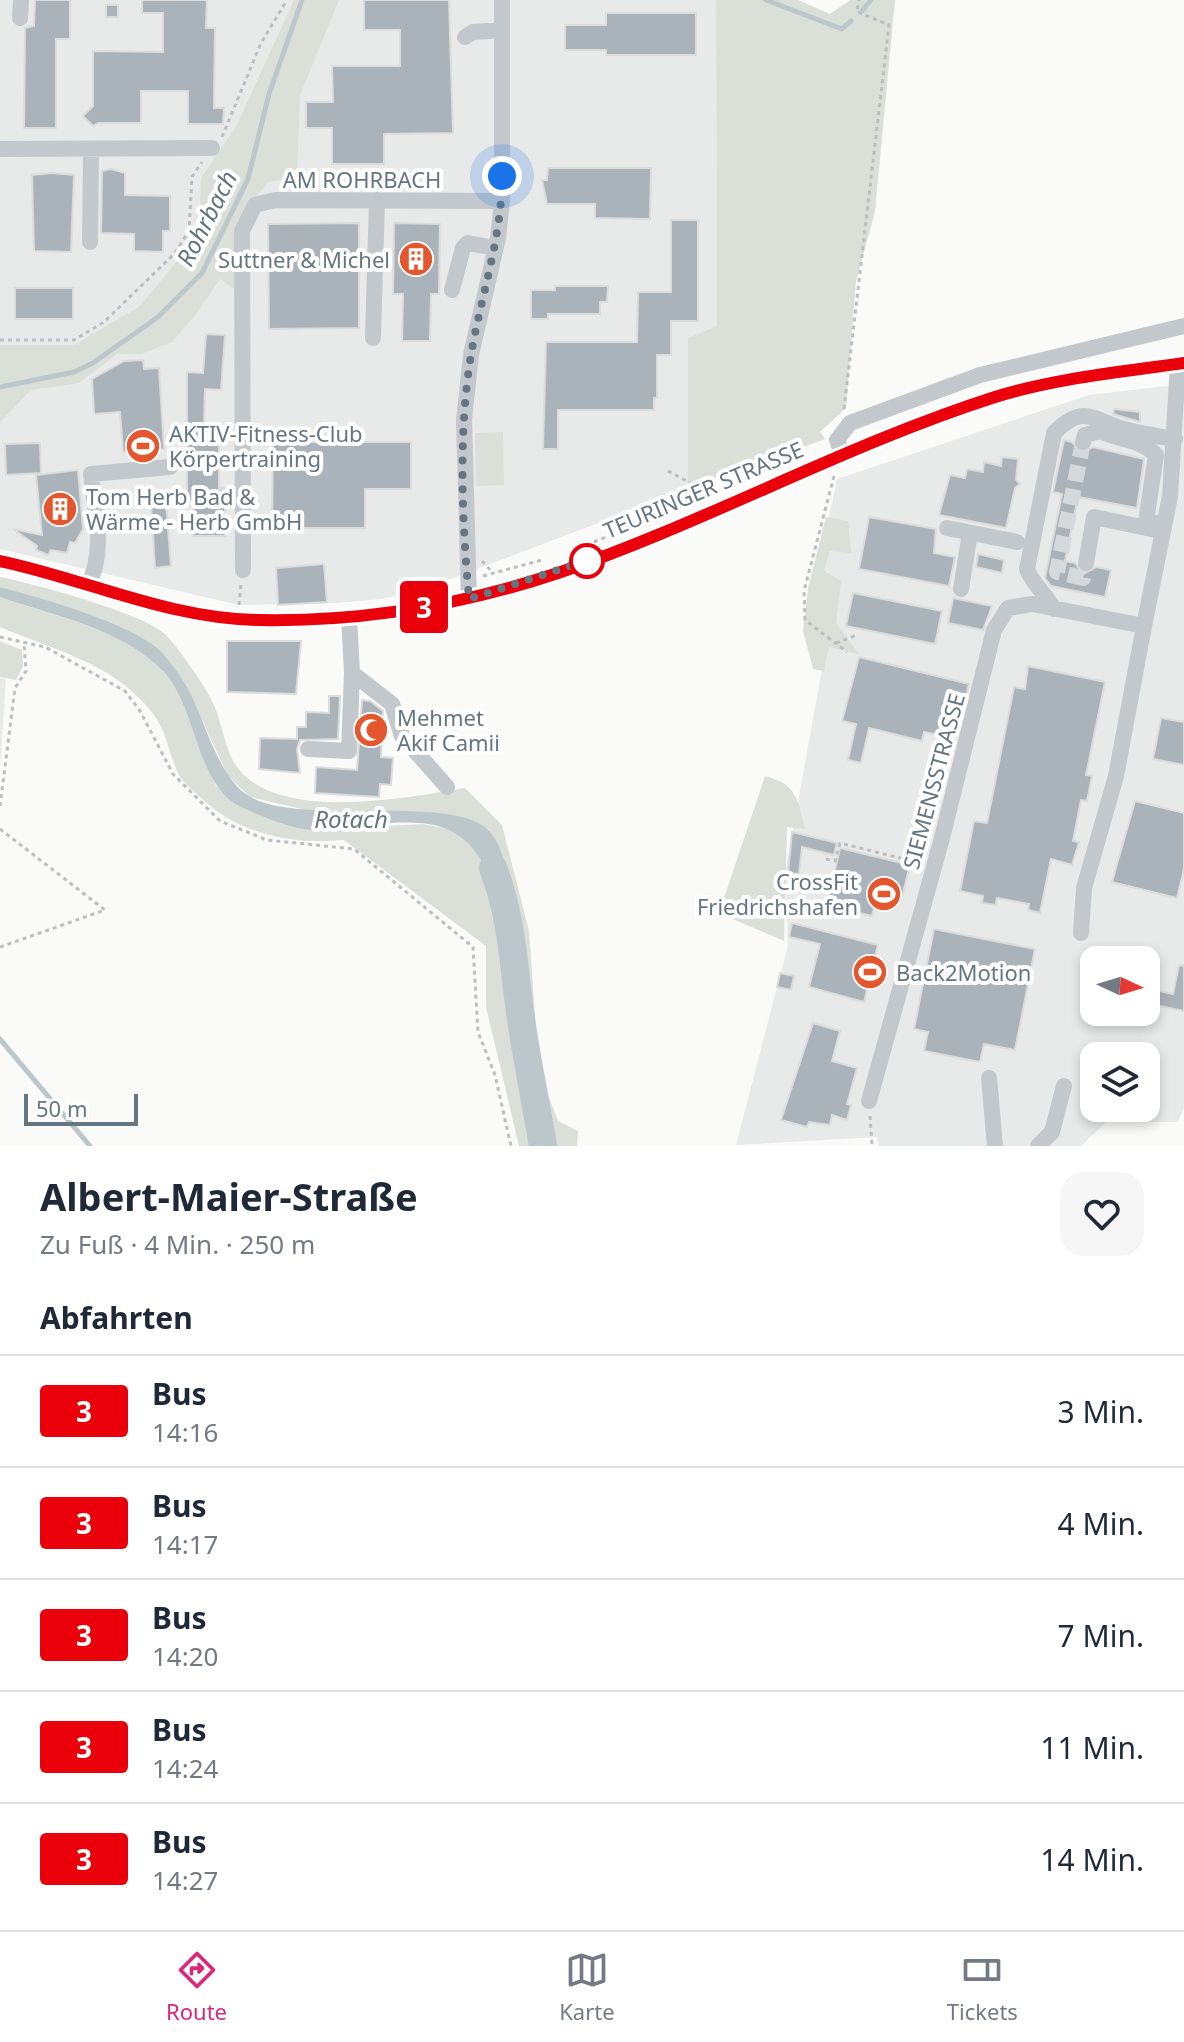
<!DOCTYPE html>
<html lang="de">
<meta charset="utf-8">
<style>
:root{--surface:#fff;--page:#f6f6f7;--text:#1f2937;--muted:#747a83;--line:#e0e1e3;--accent:#db2777}
body{margin:0;font-family:"Noto Sans",sans-serif;background:var(--page);color:var(--text);height:100vh;display:flex;flex-direction:column;font-size:30px;white-space:nowrap}
*{box-sizing:border-box;margin:0}
p{font-size:26px;color:var(--muted)}
.icon{flex:none;width:44px;height:44px;fill:none;stroke:currentColor;stroke-width:2;stroke-linecap:round;stroke-linejoin:round}
.map{position:relative;height:1146px;overflow:hidden}
.sheet{display:flex;flex-direction:column;background:var(--surface);flex:1}
.sheet>*{flex:none}
.badge{padding:0 16px;border-radius:6px;font-size:28px;line-height:52px}
.needle{width:52px;rotate:94deg}
.buttons{position:absolute;left:1080px;top:946px;display:grid;gap:16px}
.buttons a{display:grid;place-items:center;width:80px;height:80px;border-radius:16px;background:var(--surface);box-shadow:0 4px 12px #0003;font-size:40px}
.scale{position:absolute;left:24px;bottom:20px;width:114px;box-sizing:border-box;padding-left:8px;border:4px solid #657683;border-top:0;font-size:22px;line-height:28px;white-space:nowrap;color:#657683;-webkit-text-stroke:6px #fff;paint-order:stroke}
.you{position:absolute;width:40px;height:40px;margin:-20px;border:6px solid #fff;border-radius:50%;background:#1a73e8;box-shadow:0 0 0 12px #1a73e833}
.map>.badge{position:absolute;translate:-50% -50%;box-shadow:0 0 0 4px #fff}
h2{padding:0 40px;font-size:30px;line-height:72px}
.round{display:grid;place-items:center;flex:none;width:84px;height:84px;border-radius:24px;background:var(--page)}
.overview{display:flex;align-items:center;justify-content:space-between;height:136px;padding:0 40px}
h1{font-size:38px;font-weight:700;line-height:60px}
ul{padding:0;list-style:none}
li{display:flex;align-items:center;gap:24px;height:112px;padding:0 40px;border-top:2px solid var(--line)}
li div{flex:1}
li b{display:block;font-size:30px}
li em{font-style:normal}
li .badge{min-width:88px;font-weight:700;text-align:center}
.tabs{display:flex;justify-content:space-around;align-items:center;height:112px;border-top:2px solid var(--line);background:var(--surface);font-size:22px;color:var(--muted)}
.tabs a{display:grid;justify-items:center;gap:4px}
.tabs .current{color:var(--accent)}
.map>svg:first-child{display:block}
.built{fill:#e8e9e9;fill-rule:evenodd}
.green{fill:#dadfd7}
.water{fill:#bbc7cb}
.lines{fill:none;stroke-linecap:round;stroke-linejoin:round}
.stream{stroke:#bbc7cb;stroke-width:5}
.river{stroke:#bbc7cb;stroke-width:28}
.building{fill:#aab3b9;stroke:#dcdcda;stroke-width:2}
.minor-tunnel{stroke:#d5d9db;stroke-width:16;stroke-dasharray:16 8;stroke-linecap:butt}
.path{stroke:#bbbfc2;stroke-width:3;stroke-dasharray:4 4;stroke-linecap:butt}
.minor{stroke:#c3c8cc;stroke-width:16}
.line-casing{stroke:#fff;stroke-width:18}
.line{stroke:#e9000a;stroke-width:12}
.walk{stroke:#657683;stroke-width:8;stroke-dasharray:0 14.4}
.stop-dot{fill:#fff;stroke:#e9000a;stroke-width:4}
.labels{text-anchor:middle;dominant-baseline:central;stroke-width:8;stroke-linejoin:round;paint-order:stroke}
.street-label{font-size:22px;fill:#657683;stroke:#fff}
.poi-label{font-size:22px;fill:#657683;stroke:#fff;text-anchor:start}
.water-label{font-size:24px;font-style:italic;fill:#60757c;stroke:#fff}
</style>
<div class="map">
<svg width="1184" height="1146" viewBox="0 0 1184 1146">
<rect width="100%" height="100%" fill="#fafaf8"/>
<path class="built" d="M0,0h716l1,327 -29,11v151l-261,99 -45,11 -45,4 -98,2 -239,-56z
M1184,384v723l-6,15h-72l-25,24h-202l-2,-9 -141,8 52,-200 -3,-71 39,-216 -19,-24 32,-155 252,-84zM1094,960h52v52h-52zM1094,1056h52v52h-52z
M0,678l6,1 -6,90z"/>
<path class="green" d="M294,0h45l-39,95 -3,82 -29,5 -23,29 -9,79 -16,-11 -23,34 -25,29 -31,12h-24l-38,29 -48,7 -31,32v-77h74l65,-38 60,-72 2,-57 35,-51z
M716,0h82l32,14 20,-14h45l-20,212 -19,69 -10,127 -26,24 5,7 -137,50v-151l29,-12z
M503,432l1,53 -28,1 -1,-53z
M826,517l22,4 3,32 -21,-2 -6,20 17,10 -5,42 23,31 -30,-7 -5,24 -11,-2 -10,-38 5,-43z
M0,577c34,7 144,36 166,58 14,15 40,52 48,70 7,17 10,36 17,52 33,69 174,41 234,31l37,37 27,106 10,140 19,50 20,10 -1,15h-58l-33,-139v-61l-142,-106c-54,5 -107,-6 -146,-45 -6,-6 -16,-13 -20,-22 -14,-33 -10,-46 -38,-74 -36,-38 -94,-52 -140,-72v-30c50,18 133,35 166,77 25,30 35,76 50,112l95,44 112,-6 31,6 26,23 23,52 8,-4 -22,-71 -94,-19 -89,-1 -56,-13 -22,-21 -42,-91 -65,-56 -121,-42z
M0,641l22,9 1,16 -7,14 -16,-3z
M765,776c33,9 32,23 40,53l-18,-2 -3,114 -65,-28z"/>
<path class="water" d="M0,587c43,12 117,32 153,58 12,8 26,29 34,42 18,32 31,91 62,109 52,32 209,-5 242,37 15,19 16,45 21,69l-10,4c-31,-89 -63,-88 -150,-80 -13,1 -29,5 -42,4 -23,-3 -49,-14 -69,-23 -45,-21 -44,-100 -77,-135 -40,-43 -110,-56 -164,-75z"/>
<g class="lines">
<path class="stream" d="M766,0l76,29 9,-8
M862,11l9,-11
M0,387l74,-15 19,-9 65,-46 44,-44 46,-94 21,-85 33,-94
M0,1039l90,107"/>
<path class="river" d="M493,868c20,52 20,97 28,151 6,42 15,84 22,127"/>
</g>
<path class="building" d="M35,0h35v39h-14v89h-32l1,-100 9,-2z
M142,0h65l-1,28h9l-1,80h10l-1,16h-35v-33h-47v32h-43l-5,3 -10,-10 10,-10v-55l70,1v-39h-21z
M364,0h85l4,133 -69,1v30h-52v-36h-26v-26h27l-1,-36h68v-36h-36z
M106,5h12v12h-12z
M606,13h90v42h-90v-5h-41v-25h41z
M548,168h103l-1,51 -55,-1v-14h-48l-5,-24h5z
M111,169l14,4v22l45,1v35h-7v21l-29,-1v-17l-33,-1 1,-62z
M52,173l22,2 -3,77 -37,-1 -2,-76z
M671,220h27v101h-27v34h-14v43h-3v12h-96v39h-15l3,-107h91l1,-50h33z
M359,223v105l-90,1 -1,-105z
M394,223l46,1 -1,70h-8l-1,47h-28l1,-47h-10z
M555,286h53l-1,16h-7v12h-52v5h-17v-29h24z
M15,288h58v31h-58z
M206,334l19,1 -4,55 -16,-1 -1,41h15v59l6,-1v48h-32v-35h-6v-129l16,1z
M143,360l1,9 15,-1 5,81 -41,3 -3,-40 -26,2 -2,-35 32,-18z
M1114,409l26,3v10l-27,-8z
M1064,440l8,2 9,11 12,-6 51,12 -7,49 -59,-11 -13,64 10,2 8,11 13,-7 15,3 -6,27 -54,-11 -6,-8 17,-84 -9,-2z
M273,442h138v47h-46v39h-93z
M40,443l1,30 -35,2 -1,-31z
M1002,457l16,2 -2,21 4,4 -5,4 -9,40 -67,-13 11,-40 15,3 2,-9 16,3 1,-10 17,4z
M78,470l5,59 -8,14 -5,-1 -3,11 -16,-3 -3,5 -12,-5 1,-4 -24,-17 29,6 -6,-60z
M166,502l5,64 -16,2 -4,-65z
M869,517l67,12 -2,24 21,4 -6,29 -90,-17z
M978,554l26,6 -2,13 -26,-6z
M324,564l3,38 -49,3 -2,-37z
M853,593l89,18 -7,33 -89,-18z
M953,598l39,8 -9,24 -35,-7z
M227,641h74l-5,53 -69,-2z
M859,657l110,27 -5,22 -18,-4 -8,33 -14,-3 -2,9 -53,-13 -8,35 -13,-3 8,-36 -14,-3z
M1028,666l77,16 -19,93 6,1 -5,25 -6,-1 -8,41 6,1 -7,23 -21,-6 -11,54 -12,-3 1,-6 -32,-6 -1,7 -14,-2 1,-7 -23,-5 14,-70 13,2 27,-136 11,2z
M329,696h11l-2,43 -38,1 -3,9 3,24 -41,-4 1,-31 37,1v-12h9v-15l23,1z
M362,700l8,1 13,10 -2,46 12,1 -2,27 -11,-1 -1,13 -64,-4 1,-26 41,3z
M1161,718l23,4v43l-31,-6z
M1135,801l49,12v56l-7,29 -65,-16z
M792,832l45,11 -3,12 -32,-8 -3,27 -11,-1z
M840,848l70,17 -9,36 -24,-5 -5,20 -45,-11z
M792,923l86,22 -14,57 -55,-15 11,-43 -31,-7z
M934,929l101,20 -20,101 -31,-6 -4,18 -56,-11 4,-19 -14,-3z
M1179,965l5,1v45l-38,-8v-15l27,6z
M780,973l14,3 -3,14 -14,-3z
M813,1023l27,8 -8,30 25,7 -10,36 4,1 -4,15 -15,-5 -2,10 -21,-3 -2,5 -26,-7z"/>
<g class="lines">
<path class="minor-tunnel" d="M1083,442l-26,130 26,6 3,-15"/>
<path class="path" d="M222,137l39,-94 26,-43
M0,340h74l30,-18 70,-68 15,-23 3,-54 10,-15
M844,409l45,-384 -32,-13 2,-12
M668,471l43,23
M834,476l-30,115 1,29 42,32
M594,542l145,-60
M482,561l11,12
M483,576l59,-16
M239,605l2,-21
M0,637l45,10 80,44 15,20 33,63 47,47 47,19 87,9 119,98 5,85 17,43 16,71
M836,643l21,-8
M0,806l15,-118 11,-17 -2,-29
M0,829l105,81 -105,37
M826,859l9,2 5,-18 76,19 1,6
M916,862l5,-26
M870,1116l2,30"/>
<path class="minor" d="M20,18l1,-18
M465,37l8,-5 29,-2
M0,149l212,-1
M90,242l1,-93
M452,290l11,-42 5,-5 27,5
M373,338l4,-138
M1083,442l2,-7 15,-4c19,9 41,8 56,24l-10,66 18,3
M843,455l-6,-15 13,-17 130,-48 204,-49
M947,528l70,14
M0,561c86,18 169,58 259,59 102,2 203,-15 299,-47 149,-50 287,-128 437,-176 61,-19 126,-26 189,-34
M1086,563l8,-46 62,13
M243,570l-1,-339 13,-26 20,-5 227,1
M88,585c18,-34 7,-74 3,-111l79,-7
M961,589l9,-56
M469,599l-5,-179 7,-65 27,-117 4,-37v-201
M1054,609c-7,-13 -24,-29 -27,-40l27,-136c30,-30 38,-13 70,-4 16,5 34,7 51,10
M349,617l3,56 40,31 10,32 45,51
M308,749l41,2 3,-78
M1081,933l3,-45 32,-112 28,-150
M989,1078l6,68
M869,1101l73,-263 52,-208 14,-22 24,-4 112,22 26,-130 8,-132
M1038,1146l14,-14 12,-46"/>
</g>
<g class="lines">
<g class="line-casing">
<path id="line" d="M0,561c86,18 169,58 259,59 101,2 203,-15 299,-47 149,-51 287,-128 437,-176 61,-19 126,-25 189,-34"/>
</g>
<use href="#line" class="line"/>
<path class="walk" d="M502,176c0,62 -21,119 -31,179 -13,79 -9,164 -2,244l132,-43 -14,5"/>
</g>
<defs>
<g id="building-disc" transform="scale(1.8)"><circle r="9.5" fill="#e4572e" stroke="#fff"/><path d="M-4-6H4V6H1V3H-1V6H-4ZM-2.5-4.3h1.7v1.8h-1.7ZM.8-4.3h1.7v1.8H.8ZM-2.5-1h1.7V.8h-1.7ZM.8-1h1.7V.8H.8Z" fill="#fff"/></g>
<g id="stadium-disc" transform="scale(1.8)"><circle r="9.5" fill="#e4572e" stroke="#fff"/><path d="M0-5a6.5 5 0 1 0 0 10a6.5 5 0 1 0 0-10ZM-3.5-1.8h7v3.6h-7Z" fill="#fff"/></g>
<g id="mosque-disc" transform="scale(1.8)"><circle r="9.5" fill="#e4572e" stroke="#fff"/><path d="M3.5-4.9A6 6 0 1 0 3.5 4.9A5 5 0 1 1 3.5-4.9Z" fill="#fff"/></g>
</defs>
<g fill-rule="evenodd">
<use href="#building-disc" x="416" y="259"/>
<use href="#stadium-disc" x="143" y="446"/>
<use href="#building-disc" x="60" y="509"/>
<use href="#mosque-disc" x="371" y="730"/>
<use href="#stadium-disc" x="884" y="894"/>
<use href="#stadium-disc" x="870" y="972"/>
</g>
<circle class="stop-dot" cx="587" cy="561" r="16"/>
<g class="labels">
<g class="street-label">
<text x="362" y="179">AM ROHRBACH</text>
<text transform="translate(703 489) rotate(-23)">TEURINGER STRASSE</text>
<text transform="translate(933 781) rotate(-75)">SIEMENSSTRASSE</text>
</g>
<g class="poi-label">
<text x="390" y="259" text-anchor="end">Suttner &amp; Michel</text>
<text x="169" y="433">AKTIV-Fitness-Club<tspan x="169" dy="25">Körpertraining</tspan></text>
<text x="86" y="496">Tom Herb Bad &amp;<tspan x="86" dy="25">Wärme - Herb GmbH</tspan></text>
<text x="397" y="717">Mehmet<tspan x="397" dy="25">Akif Camii</tspan></text>
<text x="858" y="881" text-anchor="end">CrossFit<tspan x="858" dy="25">Friedrichshafen</tspan></text>
<text x="896" y="972">Back2Motion</text>
</g>
<g class="water-label">
<text transform="translate(206 218) rotate(-63)">Rohrbach</text>
<text x="351" y="818">Rotach</text>
</g>
</g>
</svg>
<div class="buttons">
<a><svg class="needle" viewBox="-14 -14 28 28"><path d="M0-13l5 13h-10z" fill="#e53935"/><path d="M0 13l5-13h-10z" fill="#747a83"/></svg></a>
<a><svg class="icon" aria-label="layers" viewBox="0 0 24 24"><path d="M12 4l9 5-9 5-9-5zM3 14l9 5 9-5"/></svg></a>
</div>
<div class="scale">50 m</div>
<div class="you" style="left:502px;top:176px"></div>
<b class="badge" style="left:424px;top:607px;background:#e9000a;color:#fff">3</b>
</div>
<section class="sheet">
<div class="overview"><div><h1>Albert-Maier-Straße</h1><p>Zu Fuß · 4 Min. · 250 m</p></div><a class="round"><svg class="icon" aria-label="heart" viewBox="0 0 24 24"><path d="M12 20l-8-8c-3-5 5-10 8-4 3-6 11-1 8 4z"/></svg></a></div>
<h2>Abfahrten</h2>
<ul>
<li><span class="badge" style="background:#e9000a;color:#fff">3</span><div><b>Bus</b><p>14:16</p></div><em>3 Min.</em></li>
<li><span class="badge" style="background:#e9000a;color:#fff">3</span><div><b>Bus</b><p>14:17</p></div><em>4 Min.</em></li>
<li><span class="badge" style="background:#e9000a;color:#fff">3</span><div><b>Bus</b><p>14:20</p></div><em>7 Min.</em></li>
<li><span class="badge" style="background:#e9000a;color:#fff">3</span><div><b>Bus</b><p>14:24</p></div><em>11 Min.</em></li>
<li><span class="badge" style="background:#e9000a;color:#fff">3</span><div><b>Bus</b><p>14:27</p></div><em>14 Min.</em></li>
</ul>
</section>
<nav class="tabs">
<a class="current"><svg class="icon" aria-label="directions" viewBox="0 0 24 24"><path d="M12 3l9 9-9 9-9-9zM9 14v-3h6M13 9l2 2-2 2"/></svg>Route</a>
<a><svg class="icon" aria-label="map" viewBox="0 0 24 24"><path d="M3 6l6-2 6 2 6-2v14l-6 2-6-2-6 2zM9 4v14M15 6v14"/></svg>Karte</a>
<a><svg class="icon" aria-label="tickets" viewBox="0 0 24 24"><path d="M3 7h18v10H3zM15 7v10"/></svg>Tickets</a>
</nav>
